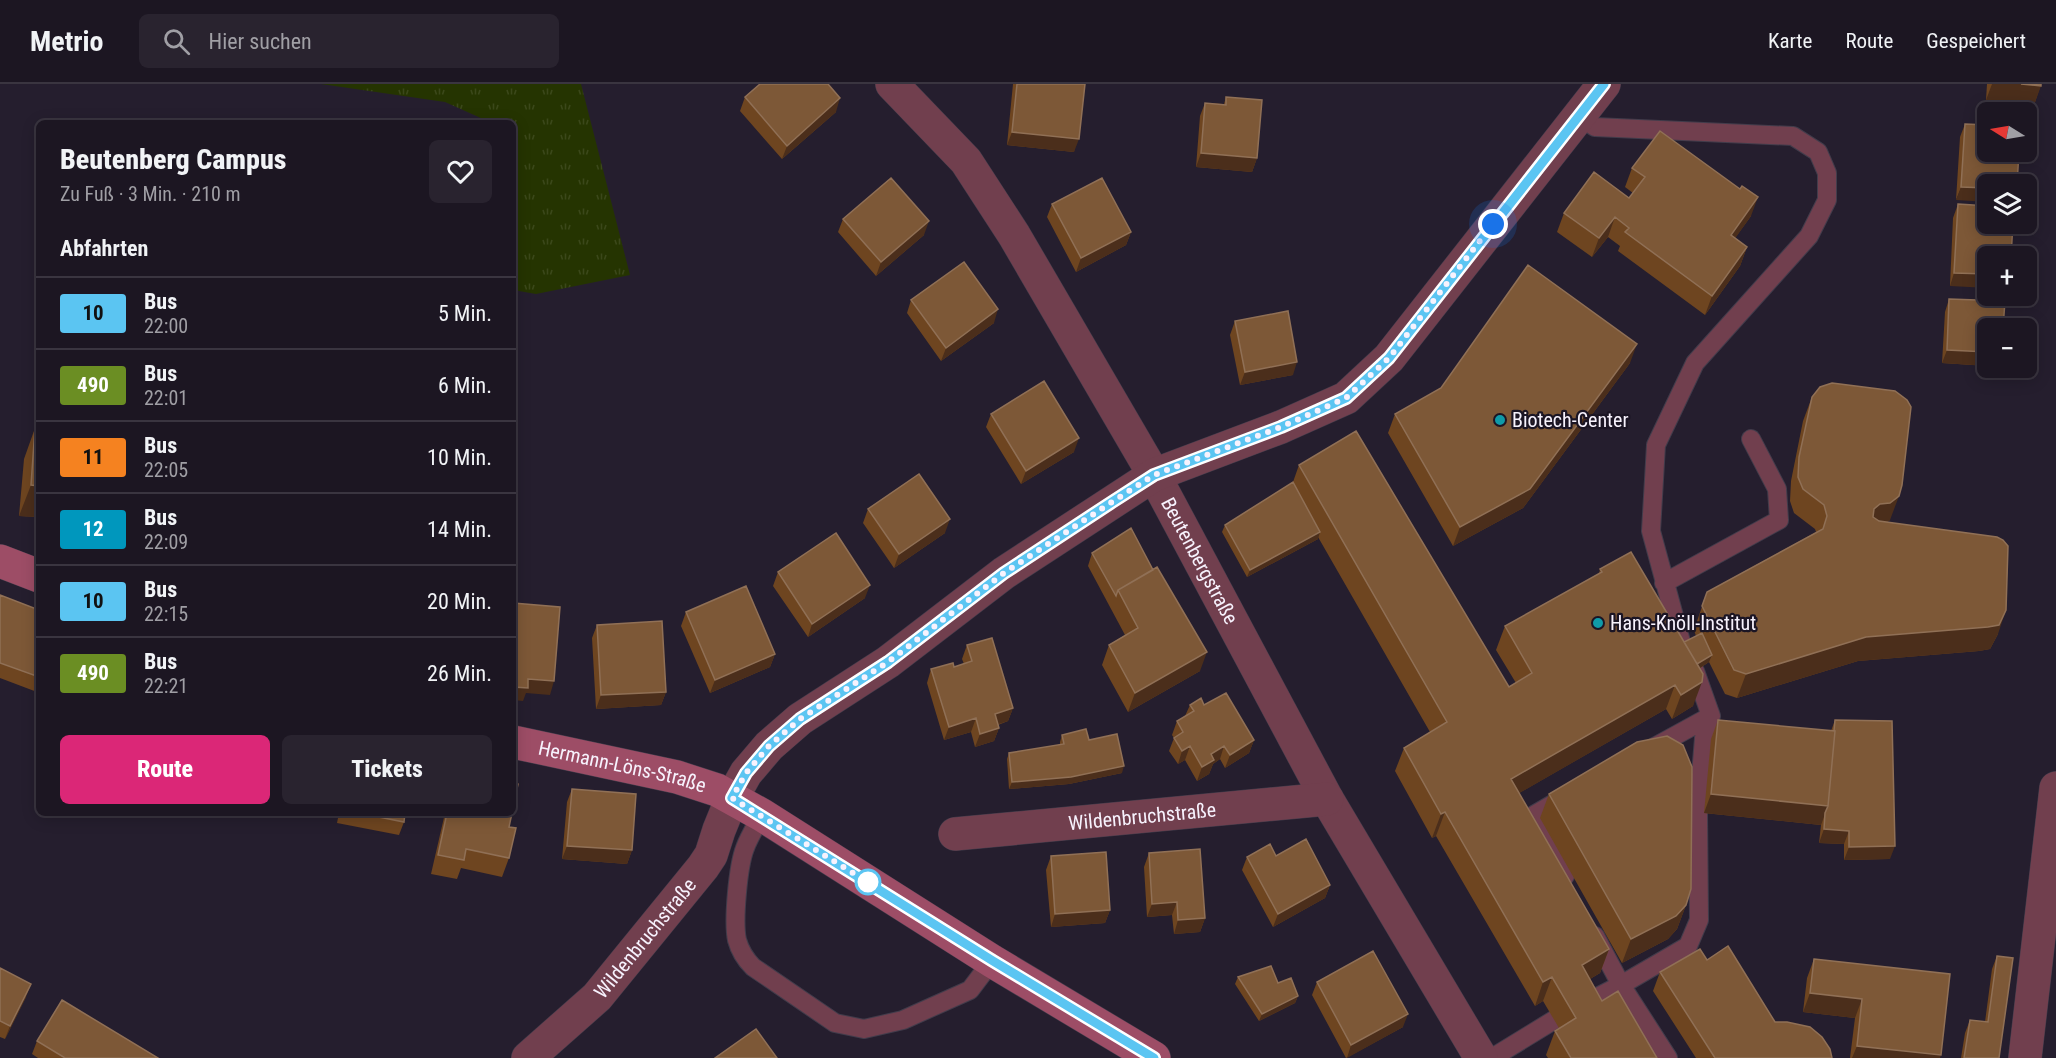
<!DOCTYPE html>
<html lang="de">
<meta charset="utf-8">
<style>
:root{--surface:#1c1622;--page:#29232f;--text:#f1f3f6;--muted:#a09fa5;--line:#3a3540;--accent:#db2777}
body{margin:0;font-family:"Roboto Condensed",sans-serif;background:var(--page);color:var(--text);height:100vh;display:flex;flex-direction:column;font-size:22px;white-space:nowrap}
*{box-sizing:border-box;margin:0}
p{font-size:20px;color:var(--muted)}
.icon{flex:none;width:33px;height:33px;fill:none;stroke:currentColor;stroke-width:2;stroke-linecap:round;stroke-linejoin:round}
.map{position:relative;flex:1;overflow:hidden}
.side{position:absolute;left:36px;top:36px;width:480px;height:696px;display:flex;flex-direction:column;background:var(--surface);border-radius:9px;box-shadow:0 3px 15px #0003,0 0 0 2px var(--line)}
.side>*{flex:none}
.badge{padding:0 12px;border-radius:4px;font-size:21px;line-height:39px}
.needle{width:39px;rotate:281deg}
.buttons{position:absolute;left:1977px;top:18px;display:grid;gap:12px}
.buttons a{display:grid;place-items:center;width:60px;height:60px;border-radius:9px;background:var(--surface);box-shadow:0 3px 15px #0003,0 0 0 2px var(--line);font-size:30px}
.you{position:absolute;width:30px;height:30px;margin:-15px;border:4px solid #fff;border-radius:50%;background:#1a73e8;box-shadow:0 0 0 9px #1a73e833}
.map>.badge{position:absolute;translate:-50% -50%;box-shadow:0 0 0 3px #fff}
h2{padding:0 24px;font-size:22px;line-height:54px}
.round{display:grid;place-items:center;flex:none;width:63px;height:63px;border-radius:9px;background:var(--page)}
.summary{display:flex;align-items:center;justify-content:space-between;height:102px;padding:0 24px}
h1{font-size:28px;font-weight:800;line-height:45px}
.cta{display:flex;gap:12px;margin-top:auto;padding:12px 24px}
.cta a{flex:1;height:69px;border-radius:9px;background:var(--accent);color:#fff;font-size:24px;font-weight:800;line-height:69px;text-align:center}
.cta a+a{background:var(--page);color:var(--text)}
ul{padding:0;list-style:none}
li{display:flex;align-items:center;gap:18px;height:72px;padding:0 24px;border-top:2px solid var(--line)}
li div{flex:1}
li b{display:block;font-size:22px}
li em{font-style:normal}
li .badge{min-width:66px;font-weight:700;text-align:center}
header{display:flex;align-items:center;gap:36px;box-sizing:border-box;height:84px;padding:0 30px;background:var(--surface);border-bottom:2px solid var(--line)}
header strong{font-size:28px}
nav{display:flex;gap:33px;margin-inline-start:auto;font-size:21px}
.search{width:420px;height:54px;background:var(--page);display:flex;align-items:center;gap:15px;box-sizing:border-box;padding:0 21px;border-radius:9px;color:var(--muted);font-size:22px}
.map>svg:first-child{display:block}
.grass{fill:url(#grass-tufts)}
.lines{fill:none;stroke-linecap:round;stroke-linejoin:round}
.lane-casing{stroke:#423c4b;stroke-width:20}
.street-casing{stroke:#423c4b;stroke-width:34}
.secondary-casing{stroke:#423c4b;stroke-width:34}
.lane{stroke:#713f4e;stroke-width:18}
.street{stroke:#713f4e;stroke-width:33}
.secondary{stroke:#9d4d66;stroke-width:33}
.wall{fill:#6e4520}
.shaded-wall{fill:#4b2e1b}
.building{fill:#7d5837;stroke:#907056;stroke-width:1.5}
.line-casing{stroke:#fff;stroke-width:14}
.line{stroke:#5bc5f2;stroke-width:9}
.walk{stroke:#f7f2fd;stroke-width:6;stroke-dasharray:0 10.8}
.culture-dot{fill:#0f9aa8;stroke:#1b1524;stroke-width:2}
.stop-dot{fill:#fff;stroke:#5bc5f2;stroke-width:3}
.labels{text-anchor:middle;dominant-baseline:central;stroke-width:4.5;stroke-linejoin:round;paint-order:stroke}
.poi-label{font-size:20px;fill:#f7f2fd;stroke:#1b1524;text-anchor:start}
.street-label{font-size:20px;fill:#f7f2fd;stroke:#1b1524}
</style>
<header>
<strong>Metrio</strong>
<div class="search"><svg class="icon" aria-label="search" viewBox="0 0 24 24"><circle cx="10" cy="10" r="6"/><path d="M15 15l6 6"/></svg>Hier suchen</div>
<nav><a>Karte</a><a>Route</a><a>Gespeichert</a></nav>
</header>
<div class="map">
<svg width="2056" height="974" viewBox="0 0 2056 974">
<defs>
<pattern id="grass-tufts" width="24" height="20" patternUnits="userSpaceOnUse" patternTransform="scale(1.5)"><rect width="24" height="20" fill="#253401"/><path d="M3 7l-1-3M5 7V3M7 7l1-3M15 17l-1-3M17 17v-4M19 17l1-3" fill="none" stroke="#3b481a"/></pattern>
</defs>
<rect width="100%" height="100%" fill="#251e2e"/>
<path class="grass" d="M321,0h260l49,191 -94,19 -23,-4v-167h-21l-47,-21z"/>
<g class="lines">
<g class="lane-casing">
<path id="lane" d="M1578,31l17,12 198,9 25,16 9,21v27l-18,36 -114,127 -39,82 -5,86 32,118
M1664,499l115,-63 -2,-31 -26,-50
M1649,666l62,-34
M1565,713l-31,18 31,61
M762,731c-6,11 -13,22 -17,33 -7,18 -12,73 -8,92 3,11 8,19 16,27l82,56 29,6 39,-9 67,-30 22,-29
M1595,852l26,49 47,73
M1582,921l39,-20 67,-39 11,-26 -1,-108 6,-74 7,-22 -16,-45
M1492,974l62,-38"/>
</g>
<g class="street-casing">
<g id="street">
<path id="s1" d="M892,0l74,77 48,74 140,240 173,324 154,259"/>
<path id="s2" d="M955,750l372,-35"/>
<path id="s3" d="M528,974l69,-61 106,-130 8,-12 8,-25 13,-32 14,-25 23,-27 31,-27 88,-57 116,-89 150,-98 127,-48 65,-29 43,-40 215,-274"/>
<path d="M2025,974l31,-270"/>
</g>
</g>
<g class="secondary-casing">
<g id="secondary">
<path d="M0,477l39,15"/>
<path id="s4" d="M513,658l164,35 40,13 45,25 230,146 162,97"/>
</g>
</g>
<use href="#lane" class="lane"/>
<use href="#street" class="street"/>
<use href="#secondary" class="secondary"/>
</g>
<path class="wall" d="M1013,0h72l-11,68 -67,-7z
M1987,0h54l-7,21 -48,-5z
M745,13l91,15 -54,47 -42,-48z
M1226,13l31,61 -5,14 -56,-5 4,-51 5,-13 19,1z
M1965,40l23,1 -32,75 4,-63z
M1632,84l119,48 -16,22 12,9 -7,19 -35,49 -87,-64 2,-5 -12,-9 -16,20 -35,-25 7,-19 65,-15 4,-5 -8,-6z
M1052,120l79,28 -5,13 -50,27 -29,-55z
M1958,120l53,52 -61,30 3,-68z
M843,135l81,16 -48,41 -38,-44z
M1949,215l39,29v38l-46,-3 3,-51z
M911,216l83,23 -53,38 -34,-48z
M1235,237l58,54 -53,10 -10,-50z
M1630,279l-107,145 -70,38 -65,-113 7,-19z
M1812,313l78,123 -3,2 111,112 -8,15 -11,2 -121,10 -121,37 -12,-4 -16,-32 -9,6 -7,38 -21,13 -6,-10 -147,84 90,156 -9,24 -10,6 12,22 55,57h-109l-2,-3 9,-24 4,-3 -16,-27 -8,5 -99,-170 -4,2 -37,-67 9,-23 26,-16 -112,-195v2l-71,38 -25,-45 3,-7 68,-43 6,-17 210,222 7,-4 -20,-33 9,-24 94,-52 1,-5 84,73 12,-6 -2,-6 13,-38 109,-60 -1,-3 -21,-16 -4,-12 1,-20 12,-60z
M991,330l83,38 -53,32 -35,-57z
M35,344h4v89l-20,-1 5,-57z
M868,425l77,24 -51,35 -31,-45z
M1092,469l108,118 -72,41 -26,-47 7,-20 16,-10 -37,-69z
M778,488l87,26 -57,39 -35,-51z
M0,511l39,15v77l-2,5 -37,-14z
M686,528l89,42 -5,13 -60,26 -29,-67z
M597,541l69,67 -5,13 -65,4 -4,-71z
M967,561l46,63 -5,13 -10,4 1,3 -5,13 -19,6 -4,-15 -27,8 -17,-57 4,-14 23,-2 10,-3 -2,-5z
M1190,621h14l50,35 -5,13 -24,15 -5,-9 -7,5 -4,10 -12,7 -12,-21 -7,4 -9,-13 5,-13 -2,-3 5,-14 8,-5z
M1718,636l113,11 4,-11 55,139 -46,1v-16l-25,-1 2,-18 -117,-12 7,-74z
M1062,651l27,5 33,33 -53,11 -60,5 -2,-30 2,-6 51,-8v-3z
M572,705l60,61 -5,14 -65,-5 5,-57z
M1549,710l137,111 -9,24 -9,10 -46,24 -82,-145z
M339,729h66l-1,9 -5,13 -62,-12z
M445,729h67l-3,14v31l-7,19 -41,-9 -4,11 -26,-5z
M1149,769l56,65 -5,14 -26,2 -2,-19 -25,2 -3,-50z
M1051,772l59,54 -5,13 -54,4 -5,-57z
M1276,772l54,29 -5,13 -52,29 -31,-57 5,-13z
M1997,872l2,102h-38l4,-25 5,-13 15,2 7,-53z
M1814,875l126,99h-90l5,-40 -52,-6 4,-34z
M1707,876l68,62 57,36h-136l-43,-67 7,-19z
M0,884l26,29 -21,42 -5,-2z
M1238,893l40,6 20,13 -3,7 -36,18 -24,-37z
M1317,898l86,45 -57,31 -34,-63z
M37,957l121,17h-120l-6,-4z"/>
<path class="shaded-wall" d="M1992,0h29l20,2 -7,19 -48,-5z
M840,14l-4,14 -54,47 5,-13z
M1012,48l67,7 -5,13 -67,-7z
M1201,69l56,5 -5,14 -56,-5z
M1961,103l27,1v14l-32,-2z
M1758,113l-7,19 -27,38 7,-19z
M1615,133l-7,20 -16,20 7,-19z
M929,137l-5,14 -48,41 5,-14z
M1131,148l-5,13 -50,27 5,-14z
M1747,163l-7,19 -35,49 7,-19z
M1954,189l34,1v14l-38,-2z
M998,225l-4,14 -53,38 5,-13z
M1637,260l-7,19 -107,145 -70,38 7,-19z
M1947,266l41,2v14l-46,-3z
M1297,278l-4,13 -53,10 5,-13z
M1079,354l-5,14 -53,32 5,-13z
M31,401l8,1v31l-20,-1z
M1899,412l-9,24 -9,7 -10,1 3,-19 6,-5z
M950,435l-5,14 -51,35 5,-14z
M1320,448l-2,7 -71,38 3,-7z
M870,501l-5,13 -57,39 4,-13z
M2006,526l-8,24 -8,15 -11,2 -121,10 -121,37 9,-24 120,-37z
M1207,568l-7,19 -72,41 7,-19z
M775,570l-5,13 -60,26 5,-13z
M1712,571l-3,7 -26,17 2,-7z
M528,595l26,2 -4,14 -24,-2 -3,8 -10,-1v-13z
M1702,598l-9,24 -21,13 9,-24z
M1675,601l-9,24 -164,94 9,-24z
M666,608l-5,13 -65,4 5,-14z
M1013,624l-5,13 -18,6 5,-13z
M976,634l-5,14 -27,8 5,-13z
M999,644l-5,13 -19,6 5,-13z
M1254,656l-5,13 -24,15 5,-13z
M1190,662l-5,14 -7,4 4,-13z
M1224,662l-4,13 -7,5 -4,10 -12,7 5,-14 9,-13z
M1124,682l-2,7 -53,11 -60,5 3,-7z
M1711,710l117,12 -7,19 -117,-12z
M1445,728l-9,24 -4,2 9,-24z
M1824,745l25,2 -5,13 -25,-1z
M567,762l65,4 -5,14 -65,-5z
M1895,762l-5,13 -46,1 5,-13z
M1330,801l-5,13 -52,29 5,-13z
M1177,818l-5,13 -25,2 5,-13z
M1686,821l-9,24 -9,10 -46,24 9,-24z
M1110,826l-5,13 -54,4 4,-13z
M1205,834l-5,14 -26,2 4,-14z
M1609,865l-9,24 -27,16 9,-24z
M1552,893l-9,24 -8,5 8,-24z
M31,900l-5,13 -21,42 5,-13z
M1810,909l52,6 -7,19 -52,-6z
M1298,912l-3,7 -36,18 3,-7z
M1408,930l-5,13 -56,31 4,-13z
M1857,962l84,9 -1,3h-88z"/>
<path class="building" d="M760,0h68l12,14 -53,48 -42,-49z
M1017,0h68l-6,55 -67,-7z
M2021,0h20v2z
M1226,13l36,3 -5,58 -56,-5 4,-50 21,2z
M1965,40l23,1v27h31l-2,32h-29v4l-27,-1z
M1660,47l80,58 2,-3 16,11 -27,38 16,12 -35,49 -87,-64 4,-4 -14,-11 -16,21 -35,-25 30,-41 35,26 16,-21 -13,-9z
M891,94l38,43 -48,41 -38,-43z
M1102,94l29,54 -50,26 -29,-54z
M1958,120l30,2v18h25l-2,32h-23v18l-34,-1z
M964,178l34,47 -52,39 -35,-48z
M1528,181l109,79 -107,145 -70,38 -65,-113 46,-26z
M1949,215l56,2 -2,27h-15v24l-41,-2z
M1288,227l9,51 -52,10 -10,-51z
M1044,297l35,57 -53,33 -35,-57z
M1832,299l63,8 12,9 4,7 -9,78 -3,11 -9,7 -10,1 -6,5 -1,8 6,4 118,16 6,3 5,6 -2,64 -7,15 -11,2 -122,10 -120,37 -12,-4 -32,-64 5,-14 116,-63 4,-13 -3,-11 -21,-16 -5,-12 1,-20 13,-60 8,-10z
M35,344h4v58l-8,-1z
M1356,347l153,256 23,-14 -27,-47 97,-54 -2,-3 31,-17 72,122 -1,8 -21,13 -6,-10 -164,94 98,170 -27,16 20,36 16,-10 39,67h-86l-16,-27 21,-13 -24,-41 -9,5 -98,-170 -4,2 -37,-66 43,-26 -148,-257z
M919,390l31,45 -51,35 -31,-45z
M1293,398l27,50 -70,38 -25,-45z
M1131,444l22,42 -35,20 -2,6 -24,-43z
M836,449l34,52 -58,39 -34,-52z
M1157,483l50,85 -72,41 -26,-48 29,-17 -20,-38z
M746,502l29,68 -60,26 -29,-68z
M0,511l39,15v67l-39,-14z
M513,519l47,4 -6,74 -26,-2v9l-15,-1z
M662,537l4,71 -65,3 -4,-70z
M1702,549l10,22 -15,9 -13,-22z
M992,554l21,70 -18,6 4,14 -19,6 -4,-16 -27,9 -18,-58 22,-6 1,4 18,-6 -5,-16z
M1226,609l28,47 -24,15 -6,-9 -13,8 3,6 -12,7 -12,-21 -8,5 -8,-13 9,-6 -6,-11 17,-10 -4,-6 11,-7 3,7z
M1718,636l117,11 -7,75 -117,-12z
M1835,636l57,1 3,125 -46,1v-16l-25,-2 1,-16 3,-7 7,-75h-1z
M1086,645l3,11 28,-6 7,32 -53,11 -59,5 -3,-29 55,-9 -2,-9z
M1667,652l16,9 9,22 -1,122 -5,16 -10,11 -45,23 -82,-145 88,-52z
M513,699l5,1 -5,24z
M572,705l64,5 -4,56 -65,-4z
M359,729h46l-1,9z
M447,729h65l-3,14 7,1 -7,30 -43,-9 -2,11 -26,-5z
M1306,755l24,46 -52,29 -31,-57 23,-13 6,12z
M1200,765l5,69 -27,2 -1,-18 -25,2 -3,-51z
M1106,768l4,58 -55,4 -4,-58z
M1728,862l47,76h12l23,5 12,10 8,12 2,9h-117l-55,-86 40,-23 7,11z
M1373,867l35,63 -57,31 -34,-63z
M1997,872l16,2 -14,100h-35l6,-38 18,2z
M1814,875l136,15 -9,81 -84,-9 5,-47 -52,-6z
M1271,882l7,17 13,-5 7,18 -36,18 -24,-37z
M0,884l31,16 -21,42 -10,-5z
M62,916l96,58h-93l-28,-17z
M756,945l21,29h-62z"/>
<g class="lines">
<g class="line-casing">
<path id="line" d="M1154,974l-161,-97 -261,-163 14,-25 23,-27 31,-27 88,-57 116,-89 108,-71 42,-27 127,-48 65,-29 43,-40 215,-274"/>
</g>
<use href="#line" class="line"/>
<path class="walk" d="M868,798l6,4 -142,-88 14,-25 23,-27 31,-27 88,-57 116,-89 108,-71 42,-27 127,-48 65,-29 43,-40 104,-134"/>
</g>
<g class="culture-dot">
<circle cx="1500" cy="336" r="6"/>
<circle cx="1598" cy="539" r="6"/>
</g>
<circle class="stop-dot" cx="868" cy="798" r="12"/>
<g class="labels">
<g class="poi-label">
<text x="1512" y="336">Biotech-Center</text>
<text x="1610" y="539">Hans-Knöll-Institut</text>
</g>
<g class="street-label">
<text stroke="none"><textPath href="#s1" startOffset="570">Beutenbergstraße</textPath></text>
<text stroke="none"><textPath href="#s4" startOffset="112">Hermann-Löns-Straße</textPath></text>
<text stroke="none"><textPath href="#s2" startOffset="188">Wildenbruchstraße</textPath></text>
<text stroke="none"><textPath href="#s3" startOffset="168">Wildenbruchstraße</textPath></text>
</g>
</g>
</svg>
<div class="buttons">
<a><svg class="needle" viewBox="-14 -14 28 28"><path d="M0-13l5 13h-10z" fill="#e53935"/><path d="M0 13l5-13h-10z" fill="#a09fa5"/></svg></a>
<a><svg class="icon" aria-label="layers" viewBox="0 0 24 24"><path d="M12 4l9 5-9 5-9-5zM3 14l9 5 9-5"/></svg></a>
<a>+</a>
<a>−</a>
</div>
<div class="you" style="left:1493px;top:140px"></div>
<section class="side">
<div class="summary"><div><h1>Beutenberg Campus</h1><p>Zu Fuß · 3 Min. · 210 m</p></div><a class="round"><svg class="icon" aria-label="heart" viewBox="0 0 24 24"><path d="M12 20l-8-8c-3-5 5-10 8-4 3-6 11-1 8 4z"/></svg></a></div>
<h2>Abfahrten</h2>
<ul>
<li><span class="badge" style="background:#5bc5f2;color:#111">10</span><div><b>Bus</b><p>22:00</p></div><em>5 Min.</em></li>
<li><span class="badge" style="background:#6b8e23;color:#fff">490</span><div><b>Bus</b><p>22:01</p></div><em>6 Min.</em></li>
<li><span class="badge" style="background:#f58220;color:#111">11</span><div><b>Bus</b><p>22:05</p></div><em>10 Min.</em></li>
<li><span class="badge" style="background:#0097bd;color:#fff">12</span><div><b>Bus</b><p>22:09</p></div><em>14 Min.</em></li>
<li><span class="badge" style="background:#5bc5f2;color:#111">10</span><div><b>Bus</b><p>22:15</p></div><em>20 Min.</em></li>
<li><span class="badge" style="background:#6b8e23;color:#fff">490</span><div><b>Bus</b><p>22:21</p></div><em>26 Min.</em></li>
</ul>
<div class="cta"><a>Route</a><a>Tickets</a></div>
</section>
</div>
